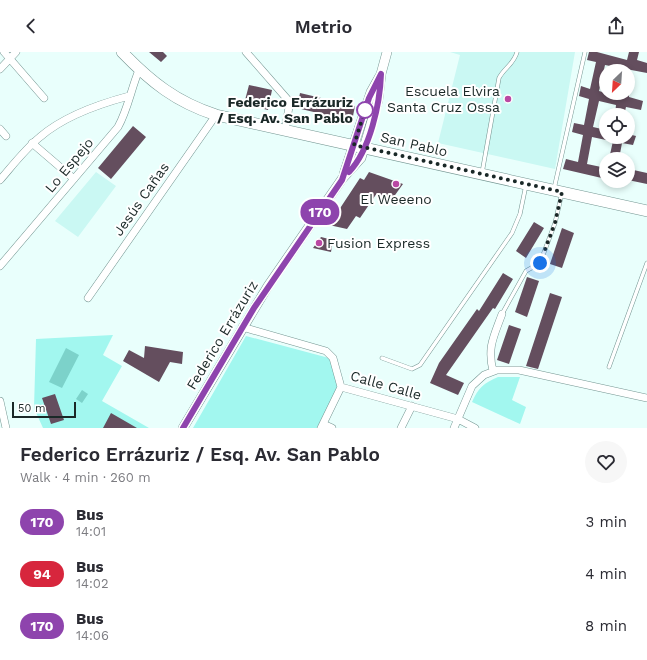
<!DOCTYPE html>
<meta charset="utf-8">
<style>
:root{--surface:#fff;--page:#f7f7f7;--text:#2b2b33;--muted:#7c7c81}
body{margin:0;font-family:"Work Sans",sans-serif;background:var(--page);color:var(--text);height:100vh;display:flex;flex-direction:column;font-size:15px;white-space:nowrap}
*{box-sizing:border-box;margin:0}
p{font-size:13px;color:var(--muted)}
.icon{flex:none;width:22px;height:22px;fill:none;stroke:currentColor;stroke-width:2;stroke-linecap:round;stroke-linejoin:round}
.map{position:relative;height:376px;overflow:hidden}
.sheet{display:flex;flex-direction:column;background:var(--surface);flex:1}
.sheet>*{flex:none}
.badge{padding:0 8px;border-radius:13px;font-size:14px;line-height:26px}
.needle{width:26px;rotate:205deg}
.controls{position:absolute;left:599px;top:12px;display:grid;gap:8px}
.controls a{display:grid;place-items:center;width:36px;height:36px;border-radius:50%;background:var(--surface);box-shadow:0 2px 6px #0003;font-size:20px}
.scale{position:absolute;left:12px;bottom:10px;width:64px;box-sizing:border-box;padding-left:4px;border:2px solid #1a2827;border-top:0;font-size:11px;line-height:14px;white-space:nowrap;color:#1a2827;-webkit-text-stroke:3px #fff;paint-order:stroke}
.you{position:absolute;width:20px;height:20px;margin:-10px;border:3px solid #fff;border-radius:50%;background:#1a73e8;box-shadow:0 0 0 6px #1a73e833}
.map>.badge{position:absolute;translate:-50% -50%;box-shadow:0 0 0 2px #fff}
.round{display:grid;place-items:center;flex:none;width:42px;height:42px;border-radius:21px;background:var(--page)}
.headline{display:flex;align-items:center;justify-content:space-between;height:68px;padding:0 20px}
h1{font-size:19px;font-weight:600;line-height:30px}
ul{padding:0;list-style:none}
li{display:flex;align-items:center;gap:12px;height:52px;padding:0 20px}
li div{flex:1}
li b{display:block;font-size:15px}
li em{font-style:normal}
li .badge{min-width:44px;font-weight:700;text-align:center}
header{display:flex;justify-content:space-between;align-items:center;height:52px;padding:0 20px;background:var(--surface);font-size:18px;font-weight:600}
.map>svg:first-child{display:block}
.built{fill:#caf8f3}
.green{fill:#a2f7ef}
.water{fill:#7cd2ca}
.building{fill:#644e5e}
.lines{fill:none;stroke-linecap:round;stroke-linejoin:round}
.service-casing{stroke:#739591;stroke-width:4.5}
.minor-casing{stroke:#739591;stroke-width:8}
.tertiary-casing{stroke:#739591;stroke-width:10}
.primary-casing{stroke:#739591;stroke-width:12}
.service{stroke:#fff;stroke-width:3.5}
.minor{stroke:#fff;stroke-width:7}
.tertiary{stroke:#fff;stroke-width:9}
.primary{stroke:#fff;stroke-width:11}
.line-casing{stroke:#fff;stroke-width:9}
.line{stroke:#8e44ad;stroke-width:6}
.walk{stroke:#1a2827;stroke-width:4;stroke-dasharray:0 7.2}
.poi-dot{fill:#ba48a3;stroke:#fff;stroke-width:1.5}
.stop-dot{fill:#fff;stroke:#8e44ad;stroke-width:2}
.labels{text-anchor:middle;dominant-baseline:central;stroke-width:4;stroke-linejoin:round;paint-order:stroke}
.poi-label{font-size:14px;fill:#1a2827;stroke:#fff;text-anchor:end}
.stop-label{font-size:14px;font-weight:bold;fill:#1a2827;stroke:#fff;text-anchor:end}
.street-label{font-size:14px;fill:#1a2827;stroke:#fff}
</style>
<header><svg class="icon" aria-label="back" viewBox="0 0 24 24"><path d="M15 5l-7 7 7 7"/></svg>Metrio<svg class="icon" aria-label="share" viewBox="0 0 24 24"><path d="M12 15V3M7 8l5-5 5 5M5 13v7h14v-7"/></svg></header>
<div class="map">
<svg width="647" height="376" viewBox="0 0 647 376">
<rect width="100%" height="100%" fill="#e9fffc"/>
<path class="built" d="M450,0h125l-20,117 -117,-26 22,-88z
M96,120l20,14 -38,51 -23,-16z"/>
<path class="green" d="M113,283l-10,20 19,11 -20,35 47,27h-106l-9,-20 2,-69z
M246,284l83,22 11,27 -22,43h-125z
M498,325h22l-8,23 14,7 -6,17 -48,-22c6,-14 12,-19 26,-25z"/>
<path class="water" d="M66,296l13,7 -17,33 -13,-6z
M82,338l6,4 -6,9 -6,-4z"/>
<path class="building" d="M149,0h14l4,4 -6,6z
M589,0h8l30,8 2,-8h10l-2,8 10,3v10l-42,-8 -6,26 7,2h23v4l14,4 -2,9 -15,-3 -2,8h-9l1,-10 -17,-4 -6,26 13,3v10l-14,-3 -5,27 19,4v11l-43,-10 3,-10 12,3 5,-27 -11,-3 2,-9 10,2 5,-26 -10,-3 2,-10 9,3 6,-27 -9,-2z
M249,33l23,5 -4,20 -24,-6z
M300,41l55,13 -2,10 -6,4 -50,-12z
M133,74l13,11 -35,42 -13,-11z
M628,82l8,2 -3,9 -11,-2 -3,16h-10l4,-18 -4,-1v-3h19z
M629,117l18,4v11l-19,-4z
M369,120l34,12 -13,18 -13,-9 -17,25 -4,-2 -9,13 -18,-4 31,-47 4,2z
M534,170l10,6 -18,30 -10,-7z
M562,176l12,5 -12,35 -12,-4z
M321,185l12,3 -2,12 -18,-4z
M503,221l10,6 -18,30 -2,-1 -47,67 18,8 -6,12 -28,-12 9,-20 38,-54 2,2z
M527,225l12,4 -12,36 -12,-5z
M550,241l12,4 -24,72 -12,-3z
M509,273l12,4 -12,35 -12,-4z
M145,294l38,6 -1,12 -12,-2 -11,20 -36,-21 6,-11 15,8z
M55,342l9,26 -13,4 -9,-26z
M111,361l26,15h-34z"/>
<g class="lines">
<g class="service-casing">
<path id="service" d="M482,121l17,-95c5,-10 15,-14 18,-26
M554,137l31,-137
M502,262l24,-43 14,-8 15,-40 7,-30
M382,306l30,11 8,-4 92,-132 8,-19 6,-29
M609,315l38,-104"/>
</g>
<g class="minor-casing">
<path id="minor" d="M4,0l40,46
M246,0l42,48 1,7 -4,23
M0,17l16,-17
M0,77l6,7
M32,91l42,36
M0,128c13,-15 25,-31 40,-43 24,-21 59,-33 89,-41
M0,214l118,-139c10,-18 13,-38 21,-57
M88,246l128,-183
M242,275l84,24 7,7 8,29
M493,319c-6,-24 1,-35 9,-57
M341,335l117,32 17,9
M0,349l6,27
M323,372l9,4
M321,376l20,-41
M401,376l11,-22
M454,376l18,-42 12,-11 13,-5h22l128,28"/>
</g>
<g class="tertiary-casing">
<path id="tertiary" d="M344,122l27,-82 9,-16
M183,376l85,-142 74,-107 19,-21 17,-58 3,-26 6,-22"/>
</g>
<g class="primary-casing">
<path id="primary" d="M122,0c29,30 54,50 94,63l431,96"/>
</g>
<use href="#service" class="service"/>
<use href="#minor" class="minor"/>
<use href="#tertiary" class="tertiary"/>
<use href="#primary" class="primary"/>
</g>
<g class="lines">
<g class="line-casing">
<path id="line" d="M183,376l71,-120 88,-128 27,-82 12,-24c-1,30 -11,76 -32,98"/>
</g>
<use href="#line" class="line"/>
<path class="walk" d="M365,58l-11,35 208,47 -7,31 -15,40"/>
</g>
<g class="poi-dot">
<circle cx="508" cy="47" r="4"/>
<circle cx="396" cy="132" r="4"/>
<circle cx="319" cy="191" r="4"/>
</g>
<circle class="stop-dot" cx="365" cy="58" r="8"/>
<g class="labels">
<g class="poi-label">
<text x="500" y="39">Escuela Elvira<tspan x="500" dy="16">Santa Cruz Ossa</tspan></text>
<text x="396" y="147" text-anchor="middle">El Weeeno</text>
<text x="327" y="191" text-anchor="start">Fusion Express</text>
</g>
<g class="stop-label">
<text x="353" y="50">Federico Errázuriz<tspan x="353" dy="16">/ Esq. Av. San Pablo</tspan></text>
</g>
<g class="street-label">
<text transform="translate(414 92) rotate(13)">San Pablo</text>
<text transform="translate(69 113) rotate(-50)">Lo Espejo</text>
<text transform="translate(141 147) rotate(-55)">Jesús Cañas</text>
<text transform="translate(222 283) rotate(-59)">Federico Errázuriz</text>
<text transform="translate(386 333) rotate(16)">Calle Calle</text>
</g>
</g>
</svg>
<div class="controls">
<a><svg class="needle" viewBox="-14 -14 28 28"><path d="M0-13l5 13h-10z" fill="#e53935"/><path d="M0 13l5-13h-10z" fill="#7c7c81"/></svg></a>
<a><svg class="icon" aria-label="locate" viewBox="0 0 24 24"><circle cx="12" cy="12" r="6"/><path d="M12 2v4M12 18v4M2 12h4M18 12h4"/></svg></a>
<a><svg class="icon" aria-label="layers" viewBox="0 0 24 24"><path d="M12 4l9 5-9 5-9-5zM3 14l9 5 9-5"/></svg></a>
</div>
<div class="scale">50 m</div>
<div class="you" style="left:540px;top:211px"></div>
<b class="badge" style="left:320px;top:160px;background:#8e44ad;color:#fff">170</b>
</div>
<section class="sheet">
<div class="headline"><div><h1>Federico Errázuriz / Esq. Av. San Pablo</h1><p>Walk · 4 min · 260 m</p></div><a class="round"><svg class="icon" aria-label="heart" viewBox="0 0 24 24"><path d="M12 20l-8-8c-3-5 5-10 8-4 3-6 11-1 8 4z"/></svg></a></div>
<ul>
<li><span class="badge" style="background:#8e44ad;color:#fff">170</span><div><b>Bus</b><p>14:01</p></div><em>3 min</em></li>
<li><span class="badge" style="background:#d7263d;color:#fff">94</span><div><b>Bus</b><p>14:02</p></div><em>4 min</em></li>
<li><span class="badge" style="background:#8e44ad;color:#fff">170</span><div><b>Bus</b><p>14:06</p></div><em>8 min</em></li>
</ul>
</section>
